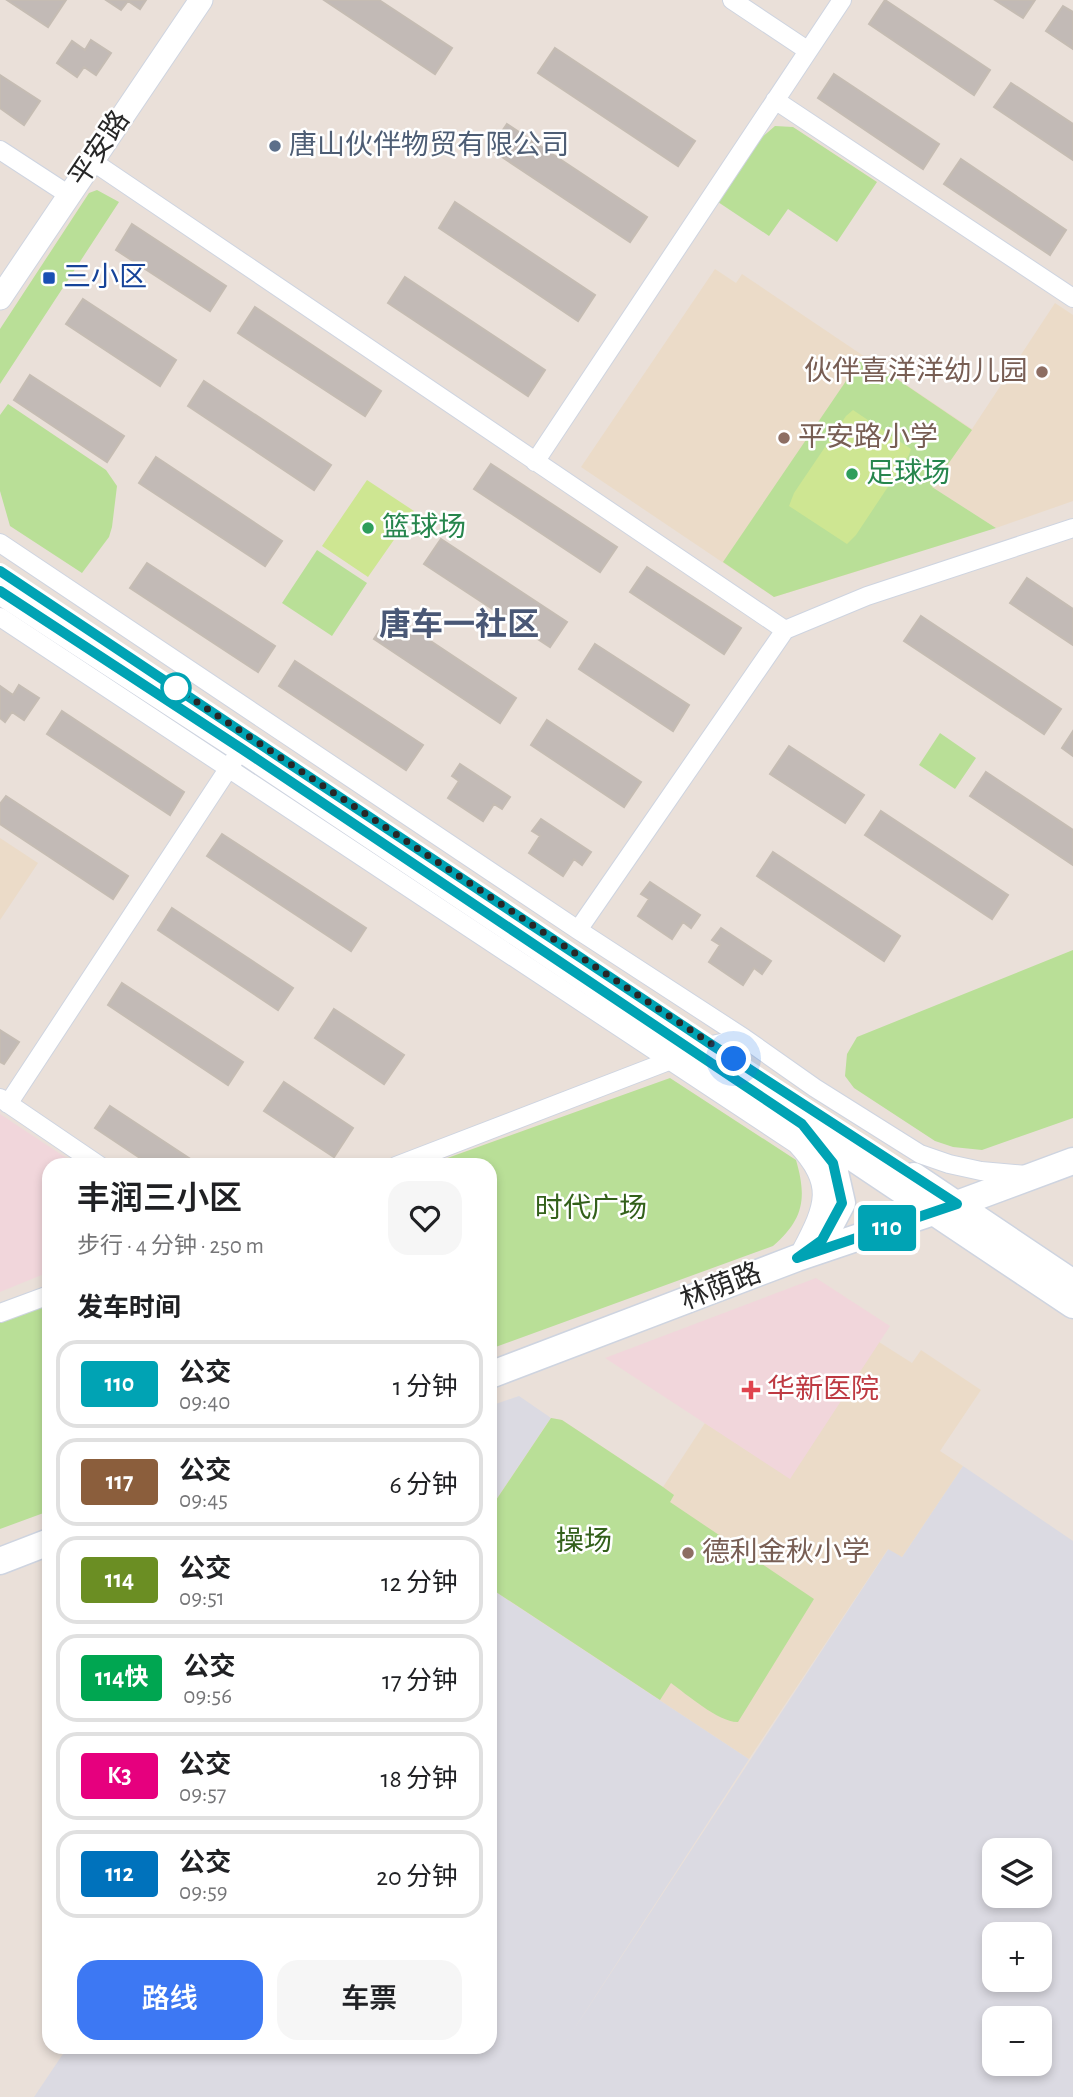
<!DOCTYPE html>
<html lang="zh">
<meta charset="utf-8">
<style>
:root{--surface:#fff;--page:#f6f6f6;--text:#202124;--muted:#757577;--line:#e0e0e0;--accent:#3d78f3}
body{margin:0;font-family:"Alegreya Sans","Noto Sans SC",sans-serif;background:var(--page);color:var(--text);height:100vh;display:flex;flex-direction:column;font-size:26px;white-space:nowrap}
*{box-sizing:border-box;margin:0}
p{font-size:23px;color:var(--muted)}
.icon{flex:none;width:38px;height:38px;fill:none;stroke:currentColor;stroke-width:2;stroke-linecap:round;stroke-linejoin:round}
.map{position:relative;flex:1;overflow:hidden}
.drawer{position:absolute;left:42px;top:1158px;width:455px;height:896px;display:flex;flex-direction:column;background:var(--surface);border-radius:21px;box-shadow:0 4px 10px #0003}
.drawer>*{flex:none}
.badge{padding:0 14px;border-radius:5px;font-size:24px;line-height:46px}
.tools{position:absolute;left:982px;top:1838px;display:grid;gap:14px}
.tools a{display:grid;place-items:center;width:70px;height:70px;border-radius:14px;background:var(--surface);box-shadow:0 4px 10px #0003;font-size:35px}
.you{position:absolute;width:35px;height:35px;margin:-18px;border:5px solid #fff;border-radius:50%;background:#1a73e8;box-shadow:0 0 0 10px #1a73e833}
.map>.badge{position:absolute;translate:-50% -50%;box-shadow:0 0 0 4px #fff}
h2{padding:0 35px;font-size:26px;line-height:63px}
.round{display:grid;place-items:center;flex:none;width:74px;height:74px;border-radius:21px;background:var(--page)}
.head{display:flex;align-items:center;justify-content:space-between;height:119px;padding:0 35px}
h1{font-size:33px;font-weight:600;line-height:52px}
.button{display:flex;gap:14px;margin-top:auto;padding:14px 35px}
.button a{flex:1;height:80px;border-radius:21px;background:var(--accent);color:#fff;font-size:28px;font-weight:600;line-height:80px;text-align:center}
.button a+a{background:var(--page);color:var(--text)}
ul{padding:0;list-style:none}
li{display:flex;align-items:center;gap:21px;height:88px;margin:0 14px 10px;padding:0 21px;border:4px solid var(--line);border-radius:21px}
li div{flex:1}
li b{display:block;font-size:26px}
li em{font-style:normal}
li .badge{min-width:77px;font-weight:700;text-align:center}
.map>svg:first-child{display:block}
.industrial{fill:#dbdae2;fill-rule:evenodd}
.education{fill:#ebdbc8}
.medical{fill:#f1d6db}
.green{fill:#b9df97}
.pitch{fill:#cee692}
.building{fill:#c2bab6;stroke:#c5bcb3;stroke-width:2}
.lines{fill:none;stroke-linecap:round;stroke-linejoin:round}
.minor-casing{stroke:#ced4e0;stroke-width:20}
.tertiary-casing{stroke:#ced4e0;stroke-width:25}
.secondary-casing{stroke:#ced4e0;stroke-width:29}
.minor{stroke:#fff;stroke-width:18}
.tertiary{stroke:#fff;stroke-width:23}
.secondary{stroke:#fff;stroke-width:26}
.line-casing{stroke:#fff;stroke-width:16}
.line{stroke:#00a3b4;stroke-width:10}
.walk{stroke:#272727;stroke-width:7;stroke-dasharray:0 12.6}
.service-dot{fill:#5c6f8a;stroke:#fff;stroke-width:2.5}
.transit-dot{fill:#1a4fb4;stroke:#fff;stroke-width:2.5}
.education-dot{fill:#8d6e63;stroke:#fff;stroke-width:2.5}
.leisure-dot{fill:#2e9e5b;stroke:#fff;stroke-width:2.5}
.stop-dot{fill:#fff;stroke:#00a3b4;stroke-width:3.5}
.health-dot{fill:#e0444e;stroke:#fff;stroke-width:2.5}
.labels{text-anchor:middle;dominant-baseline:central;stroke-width:5;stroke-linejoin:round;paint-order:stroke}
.service-label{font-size:28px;fill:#4e5e75;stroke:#fff;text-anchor:start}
.street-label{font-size:28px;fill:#272727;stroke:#fff}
.transit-label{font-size:28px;fill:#164399;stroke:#fff;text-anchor:start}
.education-label{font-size:28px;fill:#785e54;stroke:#fff;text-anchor:start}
.leisure-label{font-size:28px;fill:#27864d;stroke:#fff;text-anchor:start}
.park-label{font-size:28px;fill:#33601b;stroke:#fff}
.health-label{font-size:28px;fill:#be3a42;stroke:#fff;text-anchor:start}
.quarter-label{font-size:32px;font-weight:bold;fill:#4a5876;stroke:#fff}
</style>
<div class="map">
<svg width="1073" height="2097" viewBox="0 0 1073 2097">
<rect width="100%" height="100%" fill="#eae0d9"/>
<path class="industrial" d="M519,1396l32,22 -61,91v-103z
M963,1466l110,75v556h-1039l33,-49h423v-460l259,171 -182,281 322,-492 13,9zM994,1850h46v45h-46zM994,1934h46v45h-46zM994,2018h46v45h-46z"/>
<path class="education" d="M715,269l21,14 6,-9 230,155 83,-126 18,12v186l-77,27 -63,-40 -52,76 -107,33 -193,-130z
M0,838l38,25 -38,57z
M879,1342l33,21 9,-13 60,40 -41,61 23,15 -61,91 -14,-8 -139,210 -259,-171v-79l61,-91 11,2 101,67 42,-64 85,55z"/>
<path class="medical" d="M0,1114l77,51 -28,1v106l-49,20z
M816,1278l74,48 -100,153 -185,-121z"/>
<path class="green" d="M775,126l18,1 84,55 -40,60 -49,-33 -19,27 -51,-34 43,-64z
M97,190l22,12 -119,182v-55l89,-136z
M863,356l109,74 -40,57 64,41 -222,69 -51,-35z
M8,404l98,66 11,16 -5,41 -3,10 -27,36 -72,-47 -10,-35v-76z
M317,550l50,33 -35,53 -50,-33z
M940,733l36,25 -21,31 -36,-24z
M1073,950v168l-91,32 -29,-3 -18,-6 -81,-53 -9,-12 2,-22 10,-17z
M670,1078l126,82c11,38 8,59 -23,86l-283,103v-183l-62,-1z
M49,1302v209l-49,18v-209z
M551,1418l11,2 101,67 11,8 -4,7 144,97 -76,123c-18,1 -52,-28 -67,-39l-11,17 -170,-112v-79z"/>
<path class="pitch" d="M853,410l58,39 -2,6 -53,80 -9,9 -58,-38 5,-13 52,-77z
M367,480l47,31 -46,66 -46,-31z"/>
<path class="building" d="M7,0h59l-18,27z
M106,0h40l-6,9 -12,-8 -7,9z
M324,0h55l73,48 -17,26z
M885,0l105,70 -16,25 -105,-71z
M995,0h40l-12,18z
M1063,6l10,6v37l-27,-18z
M91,40l20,13 -15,22 -12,-8 -7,10 -20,-14 15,-22 13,9z
M555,48l140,93 -17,25 -140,-93z
M834,74l105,70 -16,25 -105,-71z
M0,75l40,26 -16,24 -24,-17z
M1011,83l62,41v36l-79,-53z
M507,124l140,93 -17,25 -140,-93z
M961,159l105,71 -16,25 -106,-71z
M455,202l140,93 -17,26 -139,-93z
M132,224l94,62 -16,25 -94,-61z
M405,277l140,93 -17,26 -140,-93z
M83,299l93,61 -16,26 -94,-62z
M255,307l126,84 -16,25 -127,-83z
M30,375l94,61 -17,26 -93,-62z
M204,381l127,84 -17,25 -126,-84z
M156,457l126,84 -17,25 -126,-83z
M491,464l126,83 -17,25 -126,-83z
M441,539l126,83 -17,25 -126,-83z
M147,563l128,83 -17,26 -128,-84z
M647,567l94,61 -17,26 -94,-62z
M1027,578l46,31v36l-63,-42z
M390,614l126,84 -16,25 -126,-84z
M921,616l140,93 -17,25 -140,-93z
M595,644l94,61 -16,26 -94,-62z
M295,661l128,84 -17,25 -127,-84z
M19,685l20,13 -15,22 -12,-8 -7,10 -5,-4v-32l13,9z
M62,711l122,81 -14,23 -123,-81z
M547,720l94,62 -17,25 -93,-62z
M1073,731v25l-11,-8z
M789,746l75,49 -19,28 -75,-49z
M460,764l50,33 -8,12 -8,-5 -11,17 -35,-23 11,-17 -7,-5z
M986,772l87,58v35l-103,-69z
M6,796l122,80 -15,23 -113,-75v-20z
M881,811l127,84 -16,24 -127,-84z
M541,819l50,33 -9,13 -8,-6 -11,17 -34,-23 11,-17 -8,-5z
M222,834l144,94 -15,23 -144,-95z
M773,852l127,84 -16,25 -127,-85z
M650,882l50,33 -9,13 -8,-6 -11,17 -34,-23 11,-17 -8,-5z
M172,908l121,80 -15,22 -120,-80z
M721,928l50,33 -9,13 -8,-6 -11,17 -34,-23 11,-17 -8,-5z
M122,983l121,79 -15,23 -120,-80z
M334,1009l70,46 -20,29 -69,-46z
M0,1030l19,12 -15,22 -4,-2z
M284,1082l69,46 -19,29 -70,-46z
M110,1106l91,60h-49l-57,-38z"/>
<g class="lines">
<g class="minor-casing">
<path id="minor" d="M732,0l75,50
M775,100l298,198
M0,150l69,45
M92,161l693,469
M535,462l307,-462
M0,543l578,387 166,108 71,50 105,66 29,10 32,7 45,4
M0,617l796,527c38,41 29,61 5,107
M578,930l207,-300 82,-34 206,-68
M0,1098l100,68
M8,1104l226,-344
M396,1166l296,-114 20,-7 32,-7
M0,1313l49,-18"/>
</g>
<g class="tertiary-casing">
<path id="tertiary" d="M0,298l201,-298"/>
</g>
<g class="secondary-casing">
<path id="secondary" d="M0,591l242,158 831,556
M914,1176l159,107
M805,1253l18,-14 19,-36 -9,-40 -20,-25
M490,1375l307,-117 160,-54 116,-43
M0,1561l49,-19"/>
</g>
<use href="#minor" class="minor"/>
<use href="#tertiary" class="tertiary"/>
<use href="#secondary" class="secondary"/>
</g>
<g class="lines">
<g class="line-casing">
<path id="line" d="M0,571l712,474 245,159 -160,54 25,-18 20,-37 -9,-40 -31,-39 -560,-375 -242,-158"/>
</g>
<use href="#line" class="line"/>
<path class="walk" d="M176,688l558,371"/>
</g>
<circle class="service-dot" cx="275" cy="146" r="7"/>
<rect class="transit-dot" x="42" y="271" width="14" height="14" rx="3.5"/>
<g class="education-dot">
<circle cx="1042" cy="372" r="7"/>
<circle cx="784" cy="438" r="7"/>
<circle cx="688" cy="1553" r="7"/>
</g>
<g class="leisure-dot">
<circle cx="852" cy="474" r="7"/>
<circle cx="368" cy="528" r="7"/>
</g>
<circle class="stop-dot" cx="176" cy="688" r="14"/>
<path class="health-dot" d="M747.5 1379.5h7v7h7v7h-7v7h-7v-7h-7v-7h7z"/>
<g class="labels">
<g class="service-label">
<text x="289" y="146">唐山伙伴物贸有限公司</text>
</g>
<g class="street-label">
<text transform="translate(100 149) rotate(-56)">平安路</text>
<text transform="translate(721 1287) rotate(-21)">林荫路</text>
</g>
<g class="transit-label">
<text x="63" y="278">三小区</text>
</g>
<g class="education-label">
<text x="1028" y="372" text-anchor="end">伙伴喜洋洋幼儿园</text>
<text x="798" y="438">平安路小学</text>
<text x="702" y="1553">德利金秋小学</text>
</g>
<g class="leisure-label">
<text x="866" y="474">足球场</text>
<text x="382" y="528">篮球场</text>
</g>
<g class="park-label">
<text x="591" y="1209">时代广场</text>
<text x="584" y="1542">操场</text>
</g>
<g class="health-label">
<text x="767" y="1390">华新医院</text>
</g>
<g class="quarter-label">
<text x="459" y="625">唐车一社区</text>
</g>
</g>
</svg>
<div class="tools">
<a><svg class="icon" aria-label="layers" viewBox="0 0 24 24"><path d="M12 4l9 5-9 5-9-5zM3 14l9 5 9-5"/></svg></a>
<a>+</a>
<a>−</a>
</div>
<div class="you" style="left:734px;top:1059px"></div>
<b class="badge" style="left:887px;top:1228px;background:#00a3b4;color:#fff">110</b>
<section class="drawer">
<div class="head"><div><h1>丰润三小区</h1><p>步行 · 4 分钟 · 250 m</p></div><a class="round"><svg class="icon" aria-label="heart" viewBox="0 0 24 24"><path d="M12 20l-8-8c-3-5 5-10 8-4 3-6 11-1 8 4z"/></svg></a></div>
<h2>发车时间</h2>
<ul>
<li><span class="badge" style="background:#00a3b4;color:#fff">110</span><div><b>公交</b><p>09:40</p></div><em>1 分钟</em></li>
<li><span class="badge" style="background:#8b5e3c;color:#fff">117</span><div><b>公交</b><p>09:45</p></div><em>6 分钟</em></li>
<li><span class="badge" style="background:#6b8e23;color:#fff">114</span><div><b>公交</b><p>09:51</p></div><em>12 分钟</em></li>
<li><span class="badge" style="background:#00a651;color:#fff">114快</span><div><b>公交</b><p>09:56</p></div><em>17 分钟</em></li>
<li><span class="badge" style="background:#e6007e;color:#fff">K3</span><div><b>公交</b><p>09:57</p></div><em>18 分钟</em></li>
<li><span class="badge" style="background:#0072bc;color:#fff">112</span><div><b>公交</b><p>09:59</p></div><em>20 分钟</em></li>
</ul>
<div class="button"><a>路线</a><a>车票</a></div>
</section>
</div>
